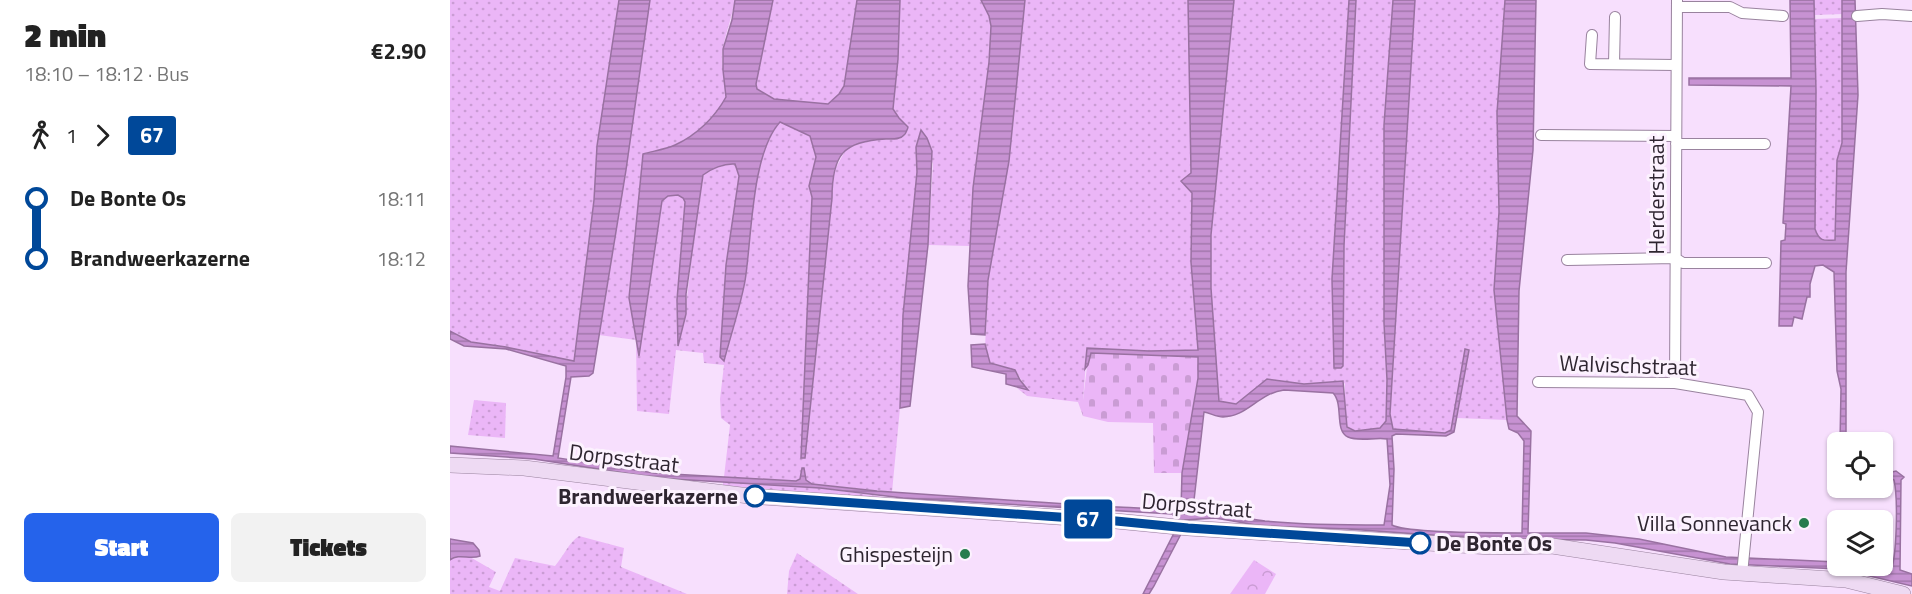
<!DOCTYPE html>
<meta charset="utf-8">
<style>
:root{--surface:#fff;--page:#f2f2f2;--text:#222;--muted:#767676;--accent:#2563eb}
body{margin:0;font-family:"Titillium Web",sans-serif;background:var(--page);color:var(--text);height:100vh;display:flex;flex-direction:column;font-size:22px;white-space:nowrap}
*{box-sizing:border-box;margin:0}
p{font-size:20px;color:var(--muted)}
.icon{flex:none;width:33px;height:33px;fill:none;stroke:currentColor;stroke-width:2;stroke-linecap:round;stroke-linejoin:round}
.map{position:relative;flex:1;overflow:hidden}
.panel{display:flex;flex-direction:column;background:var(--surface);width:450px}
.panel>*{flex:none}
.badge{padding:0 12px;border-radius:4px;font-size:21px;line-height:39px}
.controls{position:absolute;left:1377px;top:432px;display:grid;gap:12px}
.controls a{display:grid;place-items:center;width:66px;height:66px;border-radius:9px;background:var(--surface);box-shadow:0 2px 4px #0004;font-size:30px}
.map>.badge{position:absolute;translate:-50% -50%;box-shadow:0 0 0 3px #fff}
.legs{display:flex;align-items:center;gap:9px;height:66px;padding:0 24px;font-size:20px}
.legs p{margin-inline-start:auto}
.head{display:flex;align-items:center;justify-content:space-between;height:102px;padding:0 24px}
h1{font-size:33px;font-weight:800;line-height:45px}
.primary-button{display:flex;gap:12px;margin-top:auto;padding:12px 24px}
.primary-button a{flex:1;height:69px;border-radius:9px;background:var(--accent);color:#fff;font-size:24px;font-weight:800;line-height:69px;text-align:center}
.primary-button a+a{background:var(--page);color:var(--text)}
ul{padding:0 24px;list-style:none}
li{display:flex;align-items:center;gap:21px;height:60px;font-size:22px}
li i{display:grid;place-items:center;width:9px;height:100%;margin:0 8px;background:currentColor}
li i::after{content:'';width:15px;height:15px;margin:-8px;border:4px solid;border-radius:50%;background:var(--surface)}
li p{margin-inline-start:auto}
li:first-child i{background:linear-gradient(#0000 50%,currentColor 0)}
li:last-child i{background:linear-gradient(currentColor 50%,#0000 0)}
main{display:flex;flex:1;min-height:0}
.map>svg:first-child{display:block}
.green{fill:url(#green-dots)}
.forest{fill:url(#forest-crowns)}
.cemetery{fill:url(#cemetery-stones)}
.water{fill:url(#water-rules);stroke:#9971a1;stroke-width:1.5;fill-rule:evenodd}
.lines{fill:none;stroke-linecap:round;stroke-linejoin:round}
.street-casing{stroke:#99839e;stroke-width:12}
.secondary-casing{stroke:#99839e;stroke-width:16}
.street{stroke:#fff;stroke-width:10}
.secondary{stroke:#eedaf3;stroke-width:15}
.line-1-casing{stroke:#fff;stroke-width:14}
.line-1{stroke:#004899;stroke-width:9}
.stop-1-dot{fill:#fff;stroke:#004899;stroke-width:3}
.poi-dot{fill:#277c4e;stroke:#fcf2fe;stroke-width:2}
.labels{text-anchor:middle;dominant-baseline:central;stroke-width:6;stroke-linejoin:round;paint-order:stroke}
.street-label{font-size:22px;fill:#2e2530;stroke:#fcf2fe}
.stop-label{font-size:22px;font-weight:bold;fill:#2e2530;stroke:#fcf2fe;text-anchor:end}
.poi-label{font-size:22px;fill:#2e2530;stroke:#fcf2fe;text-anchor:end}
</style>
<main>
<section class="panel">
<div class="head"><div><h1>2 min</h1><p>18:10 – 18:12 · Bus</p></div><b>€2.90</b></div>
<div class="legs"><svg class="icon" aria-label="walk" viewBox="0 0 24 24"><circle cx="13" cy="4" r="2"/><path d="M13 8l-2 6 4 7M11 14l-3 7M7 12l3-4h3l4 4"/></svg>1<svg class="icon" aria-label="forward" viewBox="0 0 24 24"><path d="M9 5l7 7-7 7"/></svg><b class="badge" style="background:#004899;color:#fff">67</b></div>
<ul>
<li><i style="color:#004899"></i><b>De Bonte Os</b><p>18:11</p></li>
<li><i style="color:#004899"></i><b>Brandweerkazerne</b><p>18:12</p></li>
</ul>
<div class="primary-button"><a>Start</a><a>Tickets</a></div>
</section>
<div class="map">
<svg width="1462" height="594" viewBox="0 0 1462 594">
<defs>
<pattern id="green-dots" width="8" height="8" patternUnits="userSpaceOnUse" patternTransform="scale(1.5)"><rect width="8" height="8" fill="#ebb6f7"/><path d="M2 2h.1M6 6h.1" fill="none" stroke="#ca9cd4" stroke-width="1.8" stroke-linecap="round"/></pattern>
<pattern id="forest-crowns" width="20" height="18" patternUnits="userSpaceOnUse" patternTransform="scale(1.5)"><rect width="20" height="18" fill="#ebb6f7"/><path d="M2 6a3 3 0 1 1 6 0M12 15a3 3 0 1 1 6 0" fill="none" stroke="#ca9cd4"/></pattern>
<pattern id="cemetery-stones" width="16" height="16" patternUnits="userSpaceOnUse" patternTransform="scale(1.5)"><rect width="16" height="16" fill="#ebb6f7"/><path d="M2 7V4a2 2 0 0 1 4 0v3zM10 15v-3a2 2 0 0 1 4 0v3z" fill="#ca9cd4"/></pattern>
<pattern id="water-rules" width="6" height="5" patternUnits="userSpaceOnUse" patternTransform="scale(1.5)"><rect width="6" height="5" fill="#c792d2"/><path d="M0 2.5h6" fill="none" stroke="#a277ab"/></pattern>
</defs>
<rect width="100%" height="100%" fill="#f7dffd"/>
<path class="green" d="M0,0h169l-22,146 -3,54 -21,165v-4l-67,-14 -35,-5 -21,-11z
M200,0h85c-3,17 -9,32 -12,48 -3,16 3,33 4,49 -12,20 -30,38 -52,48 -9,4 -21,6 -32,9l16,66 3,-19 6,-5 10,-1 5,3 2,4 -8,98 1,43c15,-54 12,-113 25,-168 9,-6 21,-12 32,-11l4,12 -13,89 -6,92c9,-25 20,-49 25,-75 8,-46 5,-124 35,-160l30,14 6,21 -7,29 3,11 -10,261h3l27,-260v-23l13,-24 9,-7 17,-4 28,-1 6,-4 3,-8 -9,-9 -6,-9 5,-50 2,-59h81l8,16 2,10 -2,36 -16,126 -3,58 -42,-1 5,-81 -12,-33 -5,16 1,25 -14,143 -3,93 -8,84 -80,-8 -6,-4 -2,-12h-2l-2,12 -3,1 -73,-4 6,-52 -9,-7 -1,-19 4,-34 -20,-2 -1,-10 -27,-3 -7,64 -32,-3 -1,-71 -37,-5 27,-165z
M323,0h84l-13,86 -5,8 -11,10 -54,-5 -17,-10 -2,-5z
M575,0h163l4,192 -1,70 7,88 -49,1 -62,-3 -4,53 -5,1 -51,-6 -10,-8 10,1 -12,-19 -25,-7 -5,-14 3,-69 21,-119z
M784,0h115l-17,279 2,89 9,-2 1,-120 12,-246h37l-9,125v198l3,57 -1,41 -6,7 -25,3 -6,-2 -4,-7v-38l-2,-3 -39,3 -37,-5 -31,25 -17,-3 -8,-113v-53z
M965,0h90l-8,113 2,99 -5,78 13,130 -50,-2 12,-68 -4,-1 -12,75 -2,6 -6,3 -52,-4 -3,-14z
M1364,0h28l1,14 -28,1z
M1393,18l-1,125 -5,17 -2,81c-12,0 -16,0 -20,-12v-210z
M24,400l32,3 -1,35 -37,-3z
M273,482l97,6 71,10 -168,-12z
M129,536l45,12 -3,19 66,27h-237v-34l3,-3h17l26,15 -7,15 11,4 15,-33 40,8c8,-9 14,-24 24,-30z
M347,553l61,41h-71l2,-23z"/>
<path class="forest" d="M804,560l22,14 -11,20h-35z"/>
<path class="cemetery" d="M641,353l107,4v21l-16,95h-28l-1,-50 -45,-1 -25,-6 -5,-14 5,-2 4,-33z"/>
<path class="water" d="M169,0h31l-24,170 -33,203 -4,3 -18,1 -13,81 96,15 142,8 4,-2 2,-11h2l2,12 6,4 65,7 234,16c24,-1 47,4 70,3l1,-37 16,-95v-21l-107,-4 -3,12 -3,4 2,-21 62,3 49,-1 -7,-88 1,-69 -11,-12 10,-8 -3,-173h46l-23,235v53l8,113 17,3 31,-25 37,5 39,-3 4,46 8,4 25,-3 6,-7 1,-41 -3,-57v-198l9,-125h22l-25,414 3,15 52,4 6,-3 14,-81 4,1 -15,82 -8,4 -50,-2 -4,2 2,33 -2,56c14,8 108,8 130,8l2,-92 -6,-8 -9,-4 -2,-9 -13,-130 5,-78 -2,-99 8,-113h31l-3,150 -14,141 -2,125 14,15 -3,102h58l53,6 87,18 111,5 1,4h26l27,5c6,-17 7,-73 3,-91l-11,-6v-5l9,3 4,-1 8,6 -3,3 -1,90 12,4v12l-72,-17 -110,-5 -115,-21 -29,-3 -98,-1 -140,-10 -86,-3 -47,-8 -30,2 -3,12 -28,54 -5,8h-6l31,-61 4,-12 -6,-7 -269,-16 -83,-10 -164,-10 -122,-19 -84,-6v-7l103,10 13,-79v-11l-60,-17 -42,-3 -14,-7v-8l21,11 35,5 68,14 20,-161 3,-54zM834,390l49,3c11,11 1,38 15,44 11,5 28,0 39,2l3,46 -6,40c-39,0 -80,0 -119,-4 -23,-3 -46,-8 -69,-7l-3,-5 11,-97c6,1 13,5 19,5 24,0 36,-24 61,-27z
M285,0h38l-17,84 1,5 17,10 54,5 11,-10 5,-8 13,-86h43l-2,59 -5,50 6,9 9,9c0,1 -3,8 -4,8 -4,5 -12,4 -18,4 -43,2 -54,16 -54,59l-27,260h-4l11,-261 -3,-11 7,-29 -6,-21 -30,-14c-29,32 -28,116 -35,159 -5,27 -14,53 -21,80l-4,-4 6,-92 13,-89 -4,-12c-11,-1 -24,5 -32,11l-17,119v20l-8,32 -1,-46 8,-98 -2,-4 -5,-3 -10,1 -6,5 -23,155 -10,-58 14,-144c11,-3 23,-5 32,-9 22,-10 40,-28 51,-48l-3,-27v-21l9,-29z
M531,0h44l-16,161 -21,119 -3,55 -14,-1 -3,-48 5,-98 16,-126 2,-36 -2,-10z
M899,0h7l-12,246 -1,120 -2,2h-7l-2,-89z
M1340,0h24l2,91 -1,138c4,12 8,12 20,11l2,-80 5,-17v-143h13l3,95 -12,177v170h-6l1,-53 -4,-18 -3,-99 -11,-7 -8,1 -5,18v13h-3l-5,22 -8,-2 -2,9h-13l2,-85 4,-1 1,-16 -3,-1 8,-137 -102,-1v-7h102z
M471,130l6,8 5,13 -4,94 -18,161 -10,2 3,-93 14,-143 -1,-25z
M535,344l5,19 25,7 5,10 8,10 -22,-6v-10l-34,-7 -1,-22z
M0,539l23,4 6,7 1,6c-10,4 -21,-3 -30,4z"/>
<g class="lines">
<g class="street-casing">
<path id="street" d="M1227,7h53l12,6 41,3
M1407,16l25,-2 30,2
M1142,35l-2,29 86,1
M1164,64l1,-47
M1091,135l135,1
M1226,144h89
M1117,260l108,-2 8,5h83
M1088,382l137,1 73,12 10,17 -16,162
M1225,383l2,-383"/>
</g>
<g class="secondary-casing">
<path id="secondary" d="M0,465l74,3 225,28 367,25 72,7 303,19 61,-1 172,26 122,8 57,14"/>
</g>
<use href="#street" class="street"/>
<use href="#secondary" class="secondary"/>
</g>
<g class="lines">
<g class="line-1-casing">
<path id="line-1" d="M305,496l361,25 72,7 232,15"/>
</g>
<use href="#line-1" class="line-1"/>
</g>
<g class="stop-1-dot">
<circle cx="305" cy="496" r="10"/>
<circle cx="970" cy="543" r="10"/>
</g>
<g class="poi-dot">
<circle cx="1354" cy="523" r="6"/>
<circle cx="515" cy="554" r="6"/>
</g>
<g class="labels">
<g class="street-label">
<text transform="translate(1206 195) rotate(-90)">Herderstraat</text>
<text transform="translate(1178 365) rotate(2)">Walvischstraat</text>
<text transform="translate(174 458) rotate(7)">Dorpsstraat</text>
<text transform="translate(747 505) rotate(5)">Dorpsstraat</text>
</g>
<g class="stop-label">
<text x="288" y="496">Brandweerkazerne</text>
<text x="986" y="543" text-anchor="start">De Bonte Os</text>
</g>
<g class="poi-label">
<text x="1342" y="523">Villa Sonnevanck</text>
<text x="503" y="554">Ghispesteijn</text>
</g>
</g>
</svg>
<div class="controls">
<a><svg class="icon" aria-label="locate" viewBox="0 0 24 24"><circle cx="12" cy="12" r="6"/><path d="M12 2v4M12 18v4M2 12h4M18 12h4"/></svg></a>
<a><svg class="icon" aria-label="layers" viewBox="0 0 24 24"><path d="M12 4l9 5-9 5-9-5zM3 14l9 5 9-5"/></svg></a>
</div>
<b class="badge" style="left:638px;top:519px;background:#004899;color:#fff">67</b>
</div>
</main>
